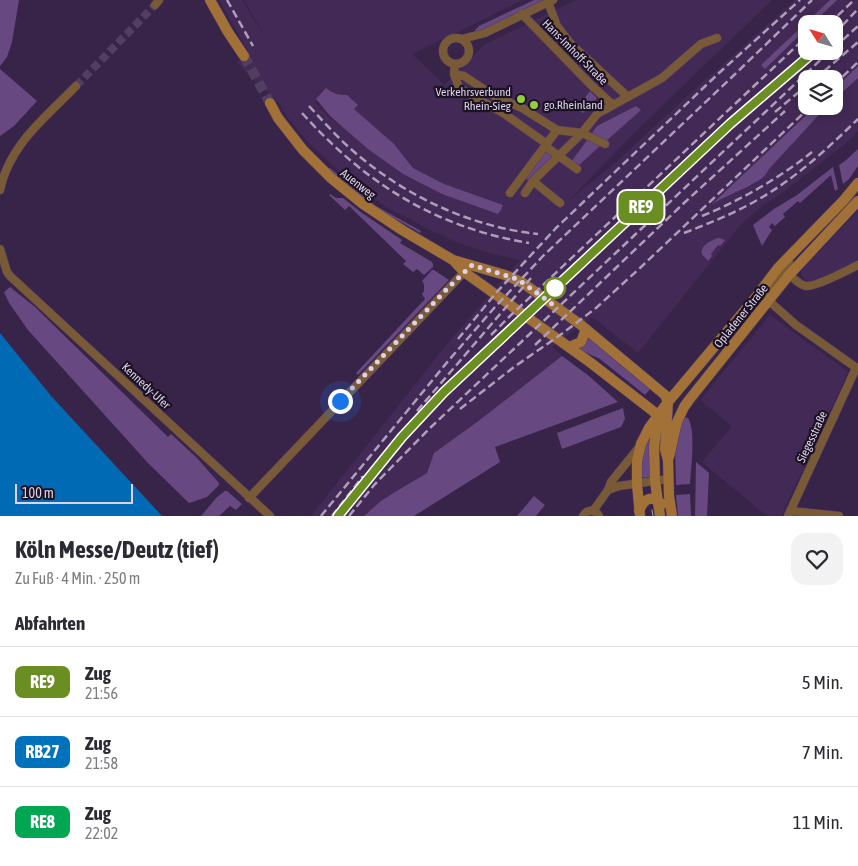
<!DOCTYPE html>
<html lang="de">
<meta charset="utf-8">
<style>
:root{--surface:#fff;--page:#f2f2f3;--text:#2b2b33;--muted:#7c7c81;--line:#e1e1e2}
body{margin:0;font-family:"Asap Condensed",sans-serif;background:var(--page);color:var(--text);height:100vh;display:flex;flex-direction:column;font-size:19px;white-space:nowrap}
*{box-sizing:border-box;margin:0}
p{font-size:16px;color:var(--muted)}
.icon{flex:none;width:28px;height:28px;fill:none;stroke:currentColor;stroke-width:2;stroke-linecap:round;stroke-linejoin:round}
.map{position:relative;height:516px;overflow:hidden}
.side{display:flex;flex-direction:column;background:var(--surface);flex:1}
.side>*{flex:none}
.badge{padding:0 10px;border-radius:8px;font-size:18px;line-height:32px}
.needle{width:32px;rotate:307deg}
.controls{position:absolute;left:798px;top:15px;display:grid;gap:10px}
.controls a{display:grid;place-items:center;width:45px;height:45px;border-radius:10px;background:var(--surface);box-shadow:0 2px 12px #0003;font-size:25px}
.scale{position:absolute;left:15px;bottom:12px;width:118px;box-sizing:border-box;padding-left:5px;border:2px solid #ded2ea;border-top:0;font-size:14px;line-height:18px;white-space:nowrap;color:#ded2ea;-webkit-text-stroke:4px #1b1223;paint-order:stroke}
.you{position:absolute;width:25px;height:25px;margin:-12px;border:4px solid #fff;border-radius:50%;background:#1a73e8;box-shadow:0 0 0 8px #1a73e833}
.map>.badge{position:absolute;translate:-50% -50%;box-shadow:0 0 0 2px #fff}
h2{padding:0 15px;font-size:19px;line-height:45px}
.round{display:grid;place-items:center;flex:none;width:52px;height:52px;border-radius:15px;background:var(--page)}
.headline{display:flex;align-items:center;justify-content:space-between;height:85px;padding:0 15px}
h1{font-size:24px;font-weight:700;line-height:38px}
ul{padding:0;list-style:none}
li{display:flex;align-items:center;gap:15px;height:70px;padding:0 15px;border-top:1px solid var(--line)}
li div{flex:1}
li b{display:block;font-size:19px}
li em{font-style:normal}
li .badge{min-width:55px;font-weight:700;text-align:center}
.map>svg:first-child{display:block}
.built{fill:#432a56;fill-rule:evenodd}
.green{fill:#674880}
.water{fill:#006ab4}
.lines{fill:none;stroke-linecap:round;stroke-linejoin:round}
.street-tunnel{stroke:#523e61;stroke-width:8;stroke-dasharray:8 4;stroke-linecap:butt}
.secondary-tunnel{stroke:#523e61;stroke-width:10;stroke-dasharray:10 5;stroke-linecap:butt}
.street-casing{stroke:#534063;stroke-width:9}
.secondary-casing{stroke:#534063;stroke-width:11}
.street{stroke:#795a37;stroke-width:8}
.secondary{stroke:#a27137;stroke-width:10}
.tram{stroke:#ad9fba;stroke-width:1}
.rail{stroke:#ad9fba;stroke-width:2.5;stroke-dasharray:8 4;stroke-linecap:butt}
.line-casing{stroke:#fff;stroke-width:11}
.line{stroke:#6b8e23;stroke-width:8}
.walk{stroke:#ded2ea;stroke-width:5;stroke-dasharray:0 9}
.poi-dot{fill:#93cc3d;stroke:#1b1223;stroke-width:2}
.stop-dot{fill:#fff;stroke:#6b8e23;stroke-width:2.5}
.labels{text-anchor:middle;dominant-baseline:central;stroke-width:4.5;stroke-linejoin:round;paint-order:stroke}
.street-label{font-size:12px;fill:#ded2ea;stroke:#1b1223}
.poi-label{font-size:12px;fill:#ded2ea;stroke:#1b1223;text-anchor:end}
</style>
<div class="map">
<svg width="858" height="516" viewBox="0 0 858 516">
<rect width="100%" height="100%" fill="#392449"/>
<path class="built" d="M219,0h23l21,34v-1l-19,-33h279l-111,54 32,31 40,-40 92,-45h196l-140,135 -65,67 48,-39 68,-63 112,-100h63v131l-13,13 -63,49 -20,13 -21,18 -103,129 -46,-36 -40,30 10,9 -85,66 -43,31 -7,20 -32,19 -14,9 -17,15h-53l140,-177 69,-79 -31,-7 -28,-9 -25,-11 -46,-24 -22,-14 -21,-16 -37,-35 -23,-27 -7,-13 -43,-41 11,-12zM806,24h28v27h-28zM806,79h28v27h-28zM317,100l77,44 19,24 31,16 34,13 -36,-13 -72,-39 -40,-27 -15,-16z
M858,211v50l-43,19 -6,2 -5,-3 -3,-4 1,-6z
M770,315l78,57 -36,79 -31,65h-14l-65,-54 30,-36 -31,-25 2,-4z"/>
<path class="green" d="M0,0h19l-7,42 -5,15 -7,9z
M534,0h9l-67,33 -1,-3 4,-4z
M830,0h7l-25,24h-6v5l-41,40 -4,-4z
M858,66v12l-24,22v-11z
M0,69l37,32 -23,25 -14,10z
M326,88c7,6 13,7 21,7l11,10 -4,4 40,35 19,24 31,16 59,21 -2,5 -3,4 -56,-20 -39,-20 -35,-25 -38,-33 -14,-17z
M590,91l7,7 -13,15 -8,-3z
M636,106l5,4 -36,32 -15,-6 7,-10z
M816,106h11l-58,63c-6,11 -10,11 -20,17 -12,6 -28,12 -38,19z
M588,139l13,6 -24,22 -6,-5z
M545,149l10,8 -27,23 -3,-2z
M858,149v17l-9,13 -6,5 -4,-19 6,-4z
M833,167l5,22 -3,2 -4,-16 -31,28 -2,-2 -15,13 2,3 -10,9 -3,-3 -3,4 3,3 -10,16 -9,-21 21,-16 23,-14z
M330,168l46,38 45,25 -1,2 -47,-27 -45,-37z
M330,194l6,4h7l19,15 40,27 -2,3 32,19 1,2v3l-9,8 -7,-6 -4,3 -10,-8 3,-3 -57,-55 -4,4 -16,-15z
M719,238l6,2 -5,6 -2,-1 -7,9 1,2 -4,5c-1,-2 -5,-5 -6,-7 -3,-8 11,-15 17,-16z
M432,270h2l15,10 -91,95 -2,-2 69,-74 -3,-5 2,-3v-7l-2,-3z
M10,287l25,20 133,130 3,-3 26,24 22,25v2l-12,12 -18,6 -41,-40 -120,-133 -19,-27 -5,-11z
M587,336l64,52 -6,7 -45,-36 -18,-8 -5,-4z
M562,356l27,20 29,26 -123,45 5,15 -86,54h-50l17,-15 14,-9 32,-19 7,-20 43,-31z
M623,408l2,11 -4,8 -59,22 -5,-16z
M683,417l5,1c8,13 3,49 2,66l-14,1 -1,-37z
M652,430v47l-12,1c1,-21 3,-29 12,-48z
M696,462l13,11 -2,43h-12z
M225,491h2l15,13 -6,6 -6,-4 -11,10h-18l16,-19z
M690,494l1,22h-13l-2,-21z
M534,496l11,9 -9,11h-19z"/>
<path class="water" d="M0,333l52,64 110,119h-162z"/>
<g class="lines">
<path class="street-tunnel" d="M76,86l79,-81"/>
<path class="secondary-tunnel" d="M244,56l26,47"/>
<g class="street-casing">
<path id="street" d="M548,2l9,24 13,17 58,54
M155,5l4,-5
M522,14l69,71 22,20
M443 51a13 13 0 1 1 26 0a13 13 0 1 1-26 0Z
M462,39l23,-6 68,-33
M455,64l-1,10 5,14 44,25
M454,74l10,2 30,20 15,6
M513,104l9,4 35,22 25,3 23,11
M506,115l41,29
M545,146l32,23
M533,181l27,22
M0,190c9,-45 46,-73 76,-104
M510,193l47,-63
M525,193l8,-12 49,-48 15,-19 65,-36 39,-34 16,-6
M0,249l7,23 3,4 260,240
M789,262l-8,11 -13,21 1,7 27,24 62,44
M788,272c3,5 12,13 18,14 10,1 42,-16 52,-21
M608,490l11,-4 49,-7
M249,498l218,-229
M593,511l15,-21 3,-8 29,-36
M791,511l48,5
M583,516c4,-7 12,-7 16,0
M788,516l68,-148"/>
</g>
<g class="secondary-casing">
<path id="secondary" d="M210,0l18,32 16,24
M270,103l8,15 25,32 28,28 32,26 39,26 51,30 52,15 18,8 58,42 84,70 3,7 -3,47 3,11 1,36 3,20
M454,261l10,11 10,7 117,84 67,52
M569,347l12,-5 5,-13
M658,416l-4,31 1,34 5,35
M669,457l8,-35 7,-15 5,-7 100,-125 69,-74
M639,511c5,-13 12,-16 23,-7
M640,516l-3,-32v-23l4,-17 8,-16 19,-26 88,-105 22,-29 66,-68 14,-17"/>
</g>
<use href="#street" class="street"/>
<use href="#secondary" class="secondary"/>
<path class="tram" d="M652,510l1,6"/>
<path class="rail" d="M227,0l26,46
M829,24l25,-24
M834,34l24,-25
M834,48l24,-22
M815,79l43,-37
M834,85l24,-23
M309,106c14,15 27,30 43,44 51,45 118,77 186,84
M775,112l31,-26
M302,113c64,71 133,114 227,130
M702,216c39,-16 76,-37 110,-64
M684,233c26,-10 51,-20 75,-34 37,-21 68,-50 99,-80
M491,335l18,-18 297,-280
M458,339l38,-46 60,-65 163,-155 81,-73
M535,345l149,-142 101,-92
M460,409l54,-42 49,-34 33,-25 44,-40 171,-162
M417,411l114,-133
M424,414l42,-42 264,-248 85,-73
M361,487l66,-79
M321,516l128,-156 46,-53 48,-51 189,-179 80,-77
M332,516l31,-40
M349,516l26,-32 56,-57 399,-376"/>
</g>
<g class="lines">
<g class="line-casing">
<path id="line" d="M338,516l64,-79 42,-45 286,-268 85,-73"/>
</g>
<use href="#line" class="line"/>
<path class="walk" d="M340,401l107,-112 25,-24 42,13 9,5 29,21 3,-16"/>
</g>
<g class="poi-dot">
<circle cx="521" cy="99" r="5"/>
<circle cx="534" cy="105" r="5"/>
</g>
<circle class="stop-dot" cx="555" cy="288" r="10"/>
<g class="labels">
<g class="street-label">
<text transform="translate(575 52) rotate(45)">Hans-Imhoff-Straße</text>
<text transform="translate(358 184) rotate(38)">Auenweg</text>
<text transform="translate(741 316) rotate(-51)">Opladener Straße</text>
<text transform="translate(146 386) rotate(43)">Kennedy-Ufer</text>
<text transform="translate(812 437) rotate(-65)">Siegesstraße</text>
</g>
<g class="poi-label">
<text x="511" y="92">Verkehrsverbund<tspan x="511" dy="14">Rhein-Sieg</tspan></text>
<text x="544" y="105" text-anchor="start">go.Rheinland</text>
</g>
</g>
</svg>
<div class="controls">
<a><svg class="needle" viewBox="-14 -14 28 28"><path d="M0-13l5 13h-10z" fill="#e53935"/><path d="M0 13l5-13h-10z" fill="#7c7c81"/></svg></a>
<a><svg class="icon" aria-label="layers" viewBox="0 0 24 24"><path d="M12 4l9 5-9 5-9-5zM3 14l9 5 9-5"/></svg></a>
</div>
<div class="scale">100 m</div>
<div class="you" style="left:340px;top:401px"></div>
<b class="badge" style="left:641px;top:207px;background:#6b8e23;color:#fff">RE9</b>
</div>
<section class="side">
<div class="headline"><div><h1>Köln Messe/Deutz (tief)</h1><p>Zu Fuß · 4 Min. · 250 m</p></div><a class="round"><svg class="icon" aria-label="heart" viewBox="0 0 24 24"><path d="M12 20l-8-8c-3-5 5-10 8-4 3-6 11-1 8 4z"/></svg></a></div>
<h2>Abfahrten</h2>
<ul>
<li><span class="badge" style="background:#6b8e23;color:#fff">RE9</span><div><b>Zug</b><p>21:56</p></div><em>5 Min.</em></li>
<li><span class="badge" style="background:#0072bc;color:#fff">RB27</span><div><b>Zug</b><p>21:58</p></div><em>7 Min.</em></li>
<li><span class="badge" style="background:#00a651;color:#fff">RE8</span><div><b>Zug</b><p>22:02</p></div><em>11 Min.</em></li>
</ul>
</section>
